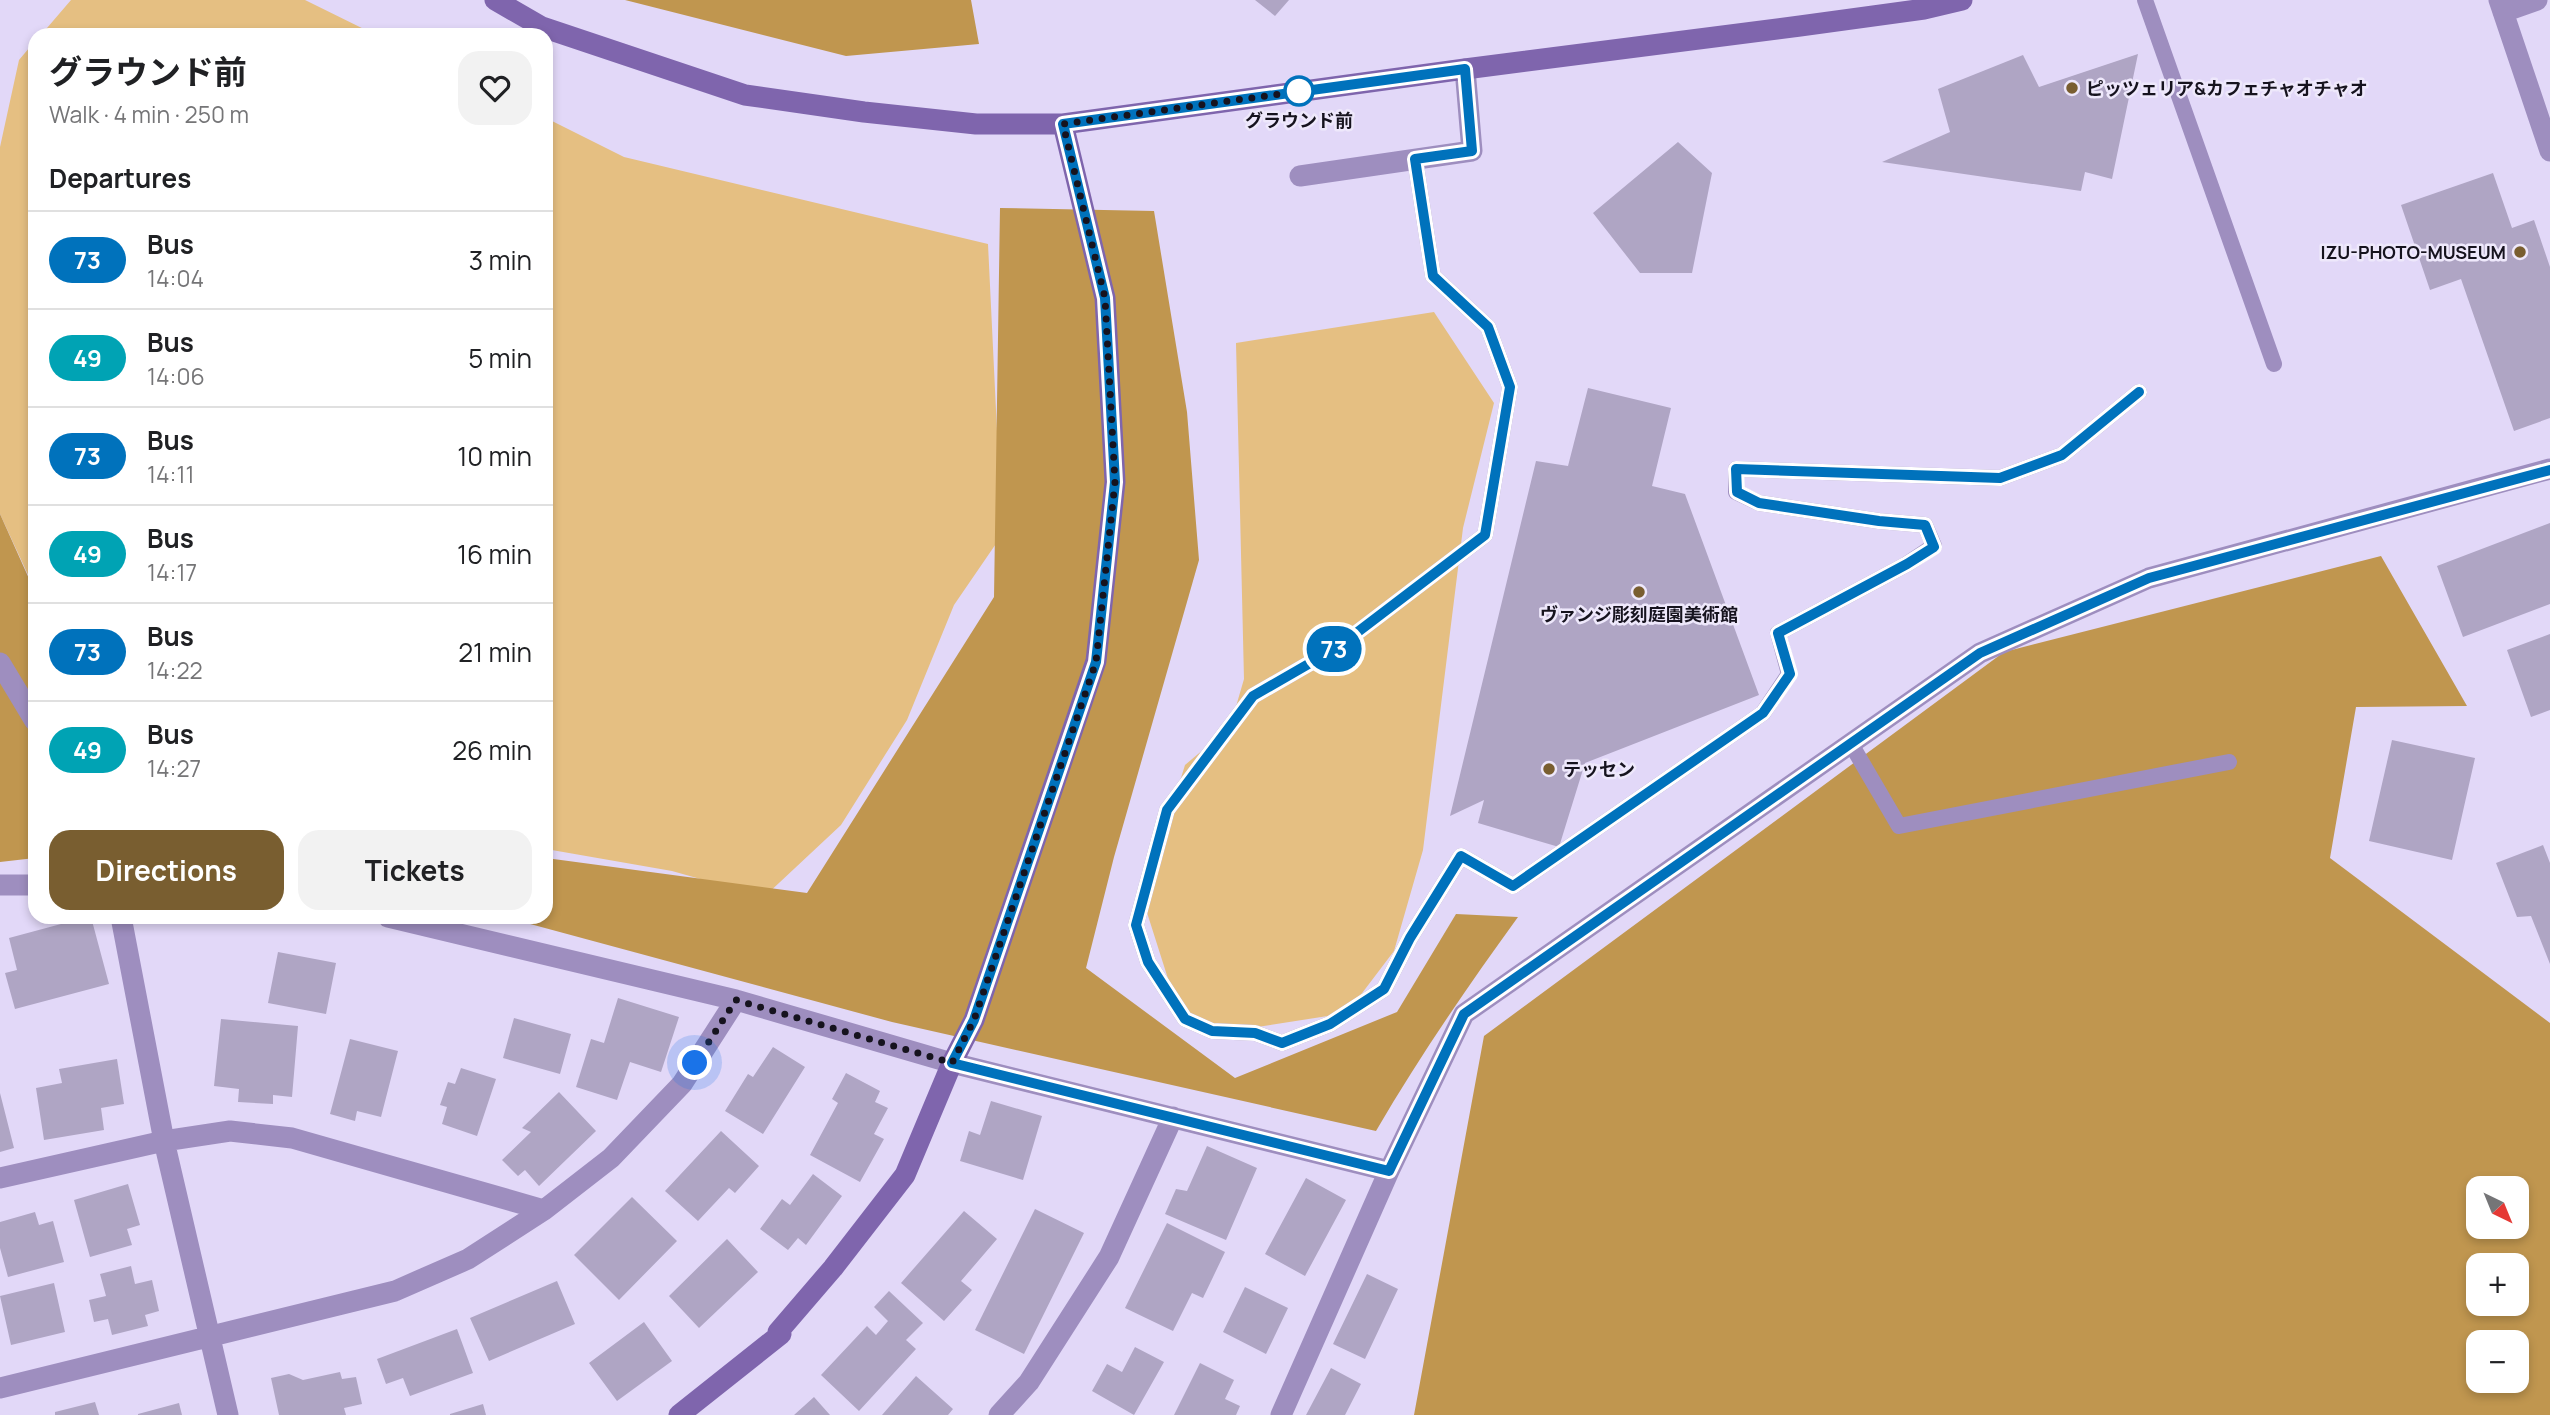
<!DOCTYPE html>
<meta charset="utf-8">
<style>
:root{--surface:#fff;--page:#f2f2f2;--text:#202124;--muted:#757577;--line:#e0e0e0;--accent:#795e30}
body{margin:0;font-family:Manrope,"Noto Sans JP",sans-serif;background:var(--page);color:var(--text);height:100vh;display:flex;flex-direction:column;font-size:26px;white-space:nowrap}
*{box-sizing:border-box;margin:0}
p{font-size:23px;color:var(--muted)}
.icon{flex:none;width:38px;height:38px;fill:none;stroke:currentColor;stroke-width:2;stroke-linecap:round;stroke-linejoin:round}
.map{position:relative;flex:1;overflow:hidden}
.drawer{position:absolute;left:28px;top:28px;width:525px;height:896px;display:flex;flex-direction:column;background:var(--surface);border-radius:21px;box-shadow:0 4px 10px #0003}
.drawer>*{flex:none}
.badge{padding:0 14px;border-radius:23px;font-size:24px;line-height:46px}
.needle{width:46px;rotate:137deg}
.fabs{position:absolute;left:2466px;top:1176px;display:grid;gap:14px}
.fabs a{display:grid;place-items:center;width:63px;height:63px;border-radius:14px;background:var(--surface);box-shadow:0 4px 10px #0003;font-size:35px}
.you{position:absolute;width:35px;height:35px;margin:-18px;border:5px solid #fff;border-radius:50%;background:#1a73e8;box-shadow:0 0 0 10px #1a73e833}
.map>.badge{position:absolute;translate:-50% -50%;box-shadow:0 0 0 4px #fff}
h2{padding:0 21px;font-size:26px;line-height:63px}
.round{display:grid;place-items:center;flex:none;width:74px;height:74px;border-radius:21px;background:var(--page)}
.summary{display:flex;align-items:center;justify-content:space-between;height:119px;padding:0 21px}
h1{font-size:33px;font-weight:700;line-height:52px}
.cta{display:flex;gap:14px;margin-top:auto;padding:14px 21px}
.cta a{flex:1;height:80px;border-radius:21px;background:var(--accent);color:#fff;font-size:28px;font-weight:700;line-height:80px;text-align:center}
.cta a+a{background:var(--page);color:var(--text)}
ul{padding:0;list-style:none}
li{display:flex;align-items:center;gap:21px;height:98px;padding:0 21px;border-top:2px solid var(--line)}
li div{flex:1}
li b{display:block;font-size:26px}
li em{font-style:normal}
li .badge{min-width:77px;font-weight:700;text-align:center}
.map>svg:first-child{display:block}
.green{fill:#e5bf82}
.forest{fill:#c0964f;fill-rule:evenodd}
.building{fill:#afa5c4}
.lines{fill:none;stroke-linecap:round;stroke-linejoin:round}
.lane{stroke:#9e8ebf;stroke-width:16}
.street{stroke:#9e8ebf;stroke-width:21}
.secondary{stroke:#7f65ad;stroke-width:21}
.line-casing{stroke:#fff;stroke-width:16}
.line{stroke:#0072bc;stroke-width:10}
.walk{stroke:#16131e;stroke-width:7;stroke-dasharray:0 12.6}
.poi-dot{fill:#795e30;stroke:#eee8fb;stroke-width:2.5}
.stop-dot{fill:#fff;stroke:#0072bc;stroke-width:3.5}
.labels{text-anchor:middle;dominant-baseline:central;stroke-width:5;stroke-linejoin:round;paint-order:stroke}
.poi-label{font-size:18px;font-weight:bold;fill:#16131e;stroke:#eee8fb;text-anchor:start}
.stop-label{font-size:18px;font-weight:bold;fill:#16131e;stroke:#eee8fb}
</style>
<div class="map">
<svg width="2550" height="1415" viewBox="0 0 2550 1415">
<rect width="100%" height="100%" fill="#e2d8f8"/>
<path class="green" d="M71,0h234l71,35h-335z
M35,41v549l-35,-76v-367l19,-87z
M546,118l78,39 364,87 14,291 -48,70 -47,115 -66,105 -77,72 -92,-26 -126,-22z
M1434,312l60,91 -31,125 -40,322 -29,101 -47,62 -122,19 -48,-25 -34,-107 42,-135 45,-38 14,-48 -8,-336z"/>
<path class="forest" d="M625,0h346l8,44 -133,12z
M1000,208l154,3 33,201 12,148 -85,297 -28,111 149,110 162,-66 59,-98 62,3c-50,69 -99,140 -142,214l-484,-109 -388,-105h42v-59l261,35 187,-296z
M0,514l35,78v266l-35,4z
M2381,556l86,150 -111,1 -26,151 220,165v392h-1136l70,-379 520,-384zM2478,1188h38v39h-38zM2478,1265h38v39h-38zM2478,1342h38v39h-38z"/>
<path class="building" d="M1255,0h34l-14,16z
M2138,54l-26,125 -27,-7 -4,19 -199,-29 68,-30 -12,-43 85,-34 16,32z
M1678,142l34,31 -20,100h-52l-47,-60z
M2493,173l19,55 22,-8 16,47v151l-36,13 -53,-152 -31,11 -29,-85z
M1588,388l83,20 -19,78 33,8 74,201 -174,68 -26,84 -81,-24 6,-23 -34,16 86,-355 32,5z
M2550,523v81l-87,33 -26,-71z
M2550,634v76l-19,7 -24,-67z
M2392,740l83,18 -23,102 -83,-19z
M2543,845l7,18v101l-19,-48 -14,1 -21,-54z
M87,917h4l18,67 -94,25 -10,-36 12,-3 -8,-32z
M278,952l58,11 -10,51 -58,-11z
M618,998l61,19 -18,55 -31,-10 -13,38 -41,-13 15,-48 13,4z
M514,1018l57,16 -11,40 -57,-16z
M221,1019l77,7 -6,71 -19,-2v9l-35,-2 1,-13 -25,-3z
M350,1039l48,12 -17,66 -24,-6 -2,10 -25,-7z
M773,1047l32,20 -42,67 -38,-23 23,-37 5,3z
M117,1059l7,45 -23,4 3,22 -60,10 -8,-52 26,-5 -3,-14z
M461,1068l35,11 -19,57 -35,-12 5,-17 -7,-2 8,-23 7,2z
M846,1073l34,18 -5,11 13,6 -14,26 10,5 -24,43 -50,-27 28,-52 -6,-4z
M559,1092l37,39 -57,55 -14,-16 -7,6 -16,-16 29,-28 -9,-4z
M0,1093l14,55 -14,4z
M991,1101l51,15 -19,64 -63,-19 9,-30 11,4z
M721,1131l38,35 -24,27 -6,-5 -31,33 -33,-30z
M1207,1146l50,22 -31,72 -61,-26 11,-25 11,2z
M813,1174l29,22 -36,49 -8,-7 -10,12 -28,-21 22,-30 8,6z
M1306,1178l40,22 -41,76 -40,-22z
M128,1184l12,41 -13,4 5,16 -42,12 -16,-57z
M632,1197l45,44 -58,59 -45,-45z
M1035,1209l49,24 -60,121 -49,-24z
M964,1211l33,28 -36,42 11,9 -28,31 -43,-38z
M35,1212l4,13 14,-4 11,41 -56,15 -8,-29v-26z
M1167,1223l58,29 -22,46 -11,-5 -19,38 -48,-23z
M727,1239l31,33 -59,56 -30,-32z
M131,1266l4,18 17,-4 7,31 -14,4 3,11 -36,9 -4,-16 -14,3 -5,-22 17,-4 -6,-22z
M1367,1274l31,15 -33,70 -32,-15z
M557,1281l18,43 -86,37 -19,-43z
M54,1283l11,49 -54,13 -11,-49z
M1245,1287l43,21 -22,46 -43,-22z
M889,1291l34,32 -17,17 10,9 -57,62 -38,-36 46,-49 9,9 12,-14 -14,-14z
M644,1322l28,39 -55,40 -28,-38z
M457,1329l16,44 -63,23 -7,-18 -17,6 -9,-25z
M1135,1347l29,15 -30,53 -42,-24 15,-27 15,8z
M1200,1363l34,17 -9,19 15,7 -4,9h-62z
M1331,1368l30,16 -16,31h-39z
M340,1372l2,7 14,-2 6,27 -18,4 2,7h-67l-8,-37 18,-4 14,6z
M916,1376l37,33 -5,6h-66z
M814,1397l16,18h-36z
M95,1402l4,13h-44v-3z
M179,1403l3,12h-44v-1z
M483,1404l3,11h-36v-1z"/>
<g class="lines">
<path class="lane" d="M2145,0l129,364
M1415,159l18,117 55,51 22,60 -25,148 -147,112 -85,49 -86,114 -31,115 12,37 37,57 27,12 43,2 27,10 48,-19 54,-35 26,-51 51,-82 52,30 250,-173 26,-39 -11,-41 129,-69 27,-18 -9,-21 -46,-4 -120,-18 -23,-11v-23l264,9 62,-23 77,-63
M1851,744l48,82 330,-64"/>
<path class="street" d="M2499,0l51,151
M2503,12l34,-12
M1300,176l172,-25 -7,-82
M0,663l35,58
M0,885h35
M121,917l43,224 64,274
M388,917l348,83 216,63 437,108
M0,1178l164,-37 66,-10 62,7 252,72
M0,1388l395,-97 73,-32 76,-49 67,-52 71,-74 54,-84
M999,1415l30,-33 80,-125 64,-140
M1281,1415l108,-244 75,-157 516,-361 169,-75 401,-109"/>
<path class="secondary" d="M495,0l47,27 203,68 119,17 112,12h87l402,-55 335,-43 124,-17 38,-9
M679,1415l102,-81 -3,-2 55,-64 72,-93 47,-112 22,-43 122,-359 19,-179 -10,-184 -42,-174"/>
</g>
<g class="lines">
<g class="line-casing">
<path id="line" d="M2139,392l-77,63 -62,23 -264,-9 1,23 22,11 120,18 46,4 9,22 -27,17 -129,69 12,41 -27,39 -250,173 -52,-30 -51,82 -26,51 -54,35 -48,19 -27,-10 -43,-2 -27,-12 -37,-57 -12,-37 31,-115 86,-114 85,-49 147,-112 25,-148 -22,-60 -55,-51 -18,-117 57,-8 -7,-82 -402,55 42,174 10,184 -19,180 -122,358 -22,43 437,108 75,-157 516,-361 169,-75 401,-108"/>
</g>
<use href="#line" class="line"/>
<path class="walk" d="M695,1063l41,-63 216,63 22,-43 122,-358 19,-180 -10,-184 -42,-174 246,-34 -10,1"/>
</g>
<g class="poi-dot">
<circle cx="2072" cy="88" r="7"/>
<circle cx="2520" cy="252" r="7"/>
<circle cx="1639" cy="592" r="7"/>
<circle cx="1549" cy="769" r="7"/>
</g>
<circle class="stop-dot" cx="1299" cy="91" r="14"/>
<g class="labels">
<g class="poi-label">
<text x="2086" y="88">ピッツェリア&amp;カフェチャオチャオ</text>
<text x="2506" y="252" text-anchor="end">IZU-PHOTO-MUSEUM</text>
<text x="1639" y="614" text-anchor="middle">ヴァンジ彫刻庭園美術館</text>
<text x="1563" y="769">テッセン</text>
</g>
<g class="stop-label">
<text x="1299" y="120">グラウンド前</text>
</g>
</g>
</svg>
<div class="fabs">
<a><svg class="needle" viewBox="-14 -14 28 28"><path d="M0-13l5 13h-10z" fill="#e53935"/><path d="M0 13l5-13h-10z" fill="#757577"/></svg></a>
<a>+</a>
<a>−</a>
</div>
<div class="you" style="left:695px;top:1063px"></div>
<b class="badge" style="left:1334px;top:649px;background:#0072bc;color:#fff">73</b>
<section class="drawer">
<div class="summary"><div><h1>グラウンド前</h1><p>Walk · 4 min · 250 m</p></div><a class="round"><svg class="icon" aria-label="heart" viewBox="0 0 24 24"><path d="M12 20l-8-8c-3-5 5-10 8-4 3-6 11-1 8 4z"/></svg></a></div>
<h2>Departures</h2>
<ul>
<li><span class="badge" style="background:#0072bc;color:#fff">73</span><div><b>Bus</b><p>14:04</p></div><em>3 min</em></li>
<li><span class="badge" style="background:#00a3b4;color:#fff">49</span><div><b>Bus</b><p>14:06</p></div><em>5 min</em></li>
<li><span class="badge" style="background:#0072bc;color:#fff">73</span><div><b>Bus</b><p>14:11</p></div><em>10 min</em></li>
<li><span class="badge" style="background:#00a3b4;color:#fff">49</span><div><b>Bus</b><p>14:17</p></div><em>16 min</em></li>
<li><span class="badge" style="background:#0072bc;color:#fff">73</span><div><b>Bus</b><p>14:22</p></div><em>21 min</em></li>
<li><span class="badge" style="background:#00a3b4;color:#fff">49</span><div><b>Bus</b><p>14:27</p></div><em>26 min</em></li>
</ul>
<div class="cta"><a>Directions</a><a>Tickets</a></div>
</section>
</div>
